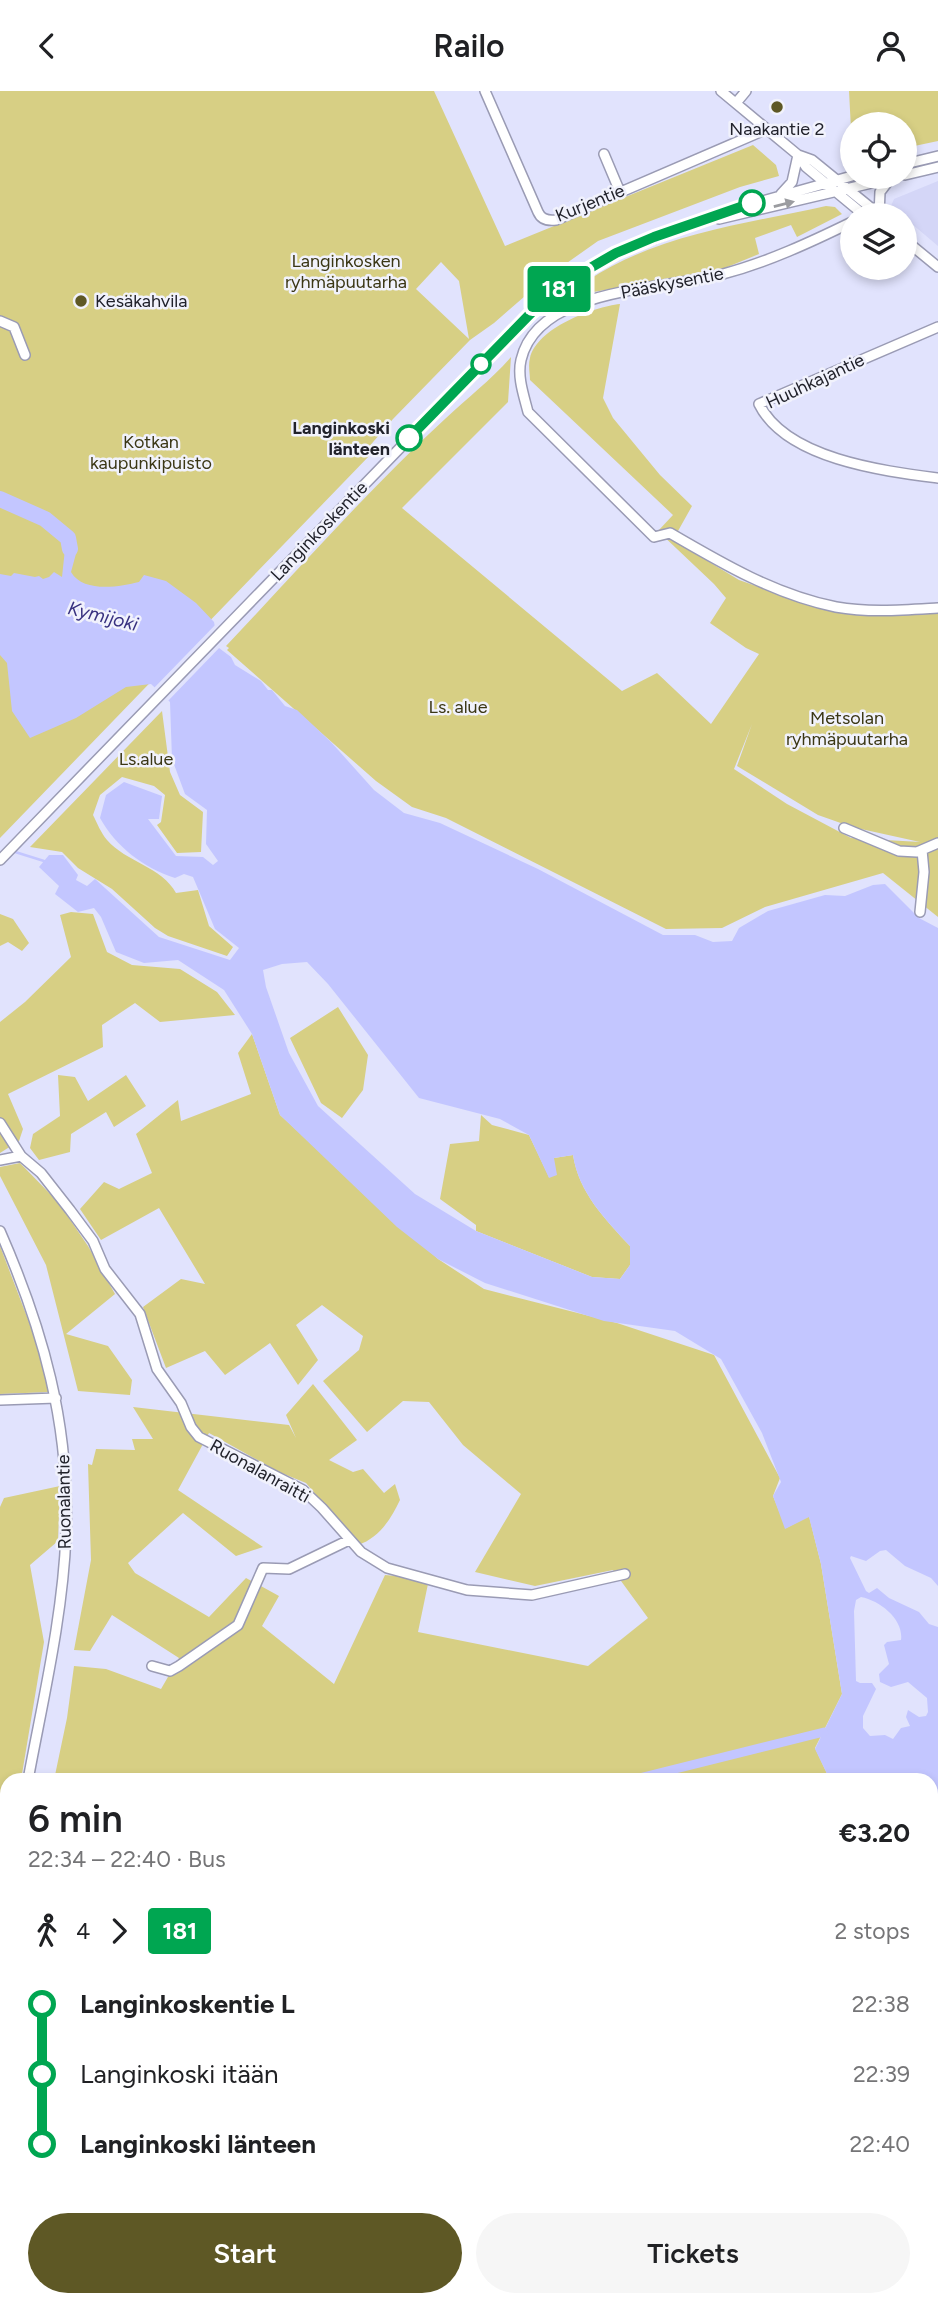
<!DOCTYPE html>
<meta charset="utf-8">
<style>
:root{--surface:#fff;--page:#f6f6f6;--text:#202124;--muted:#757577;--accent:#5e5825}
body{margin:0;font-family:Figtree,sans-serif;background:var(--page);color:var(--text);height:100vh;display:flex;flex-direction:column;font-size:26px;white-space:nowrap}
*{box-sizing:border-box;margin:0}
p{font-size:23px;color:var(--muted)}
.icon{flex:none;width:38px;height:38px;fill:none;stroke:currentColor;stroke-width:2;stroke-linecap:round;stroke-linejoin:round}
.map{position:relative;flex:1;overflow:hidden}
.sheet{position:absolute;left:0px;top:1682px;width:938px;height:534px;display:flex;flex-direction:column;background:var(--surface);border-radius:21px 21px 0 0;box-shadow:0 4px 10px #0003}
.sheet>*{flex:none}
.badge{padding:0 14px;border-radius:5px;font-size:24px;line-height:46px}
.tools{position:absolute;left:840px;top:21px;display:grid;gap:14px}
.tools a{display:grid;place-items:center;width:77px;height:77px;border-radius:50%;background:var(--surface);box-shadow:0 4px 10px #0003;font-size:35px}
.map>.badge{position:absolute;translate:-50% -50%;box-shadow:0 0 0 4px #fff}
.legs{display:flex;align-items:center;gap:10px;height:77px;padding:0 28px;font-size:23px}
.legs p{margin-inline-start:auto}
.headline{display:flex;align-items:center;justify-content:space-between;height:119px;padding:0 28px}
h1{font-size:38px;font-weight:600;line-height:52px}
.primary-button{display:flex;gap:14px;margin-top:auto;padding:14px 28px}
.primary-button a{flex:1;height:80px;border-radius:42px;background:var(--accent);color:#fff;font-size:28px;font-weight:600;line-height:80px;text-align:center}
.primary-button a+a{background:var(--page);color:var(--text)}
ul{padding:0 28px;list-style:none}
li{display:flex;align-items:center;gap:24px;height:70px;font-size:26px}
li i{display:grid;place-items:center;width:10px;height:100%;margin:0 9px;background:currentColor}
li i::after{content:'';width:18px;height:18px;margin:-9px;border:5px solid;border-radius:50%;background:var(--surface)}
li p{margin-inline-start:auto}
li:first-child i{background:linear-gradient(#0000 50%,currentColor 0)}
li:last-child i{background:linear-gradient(currentColor 50%,#0000 0)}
header{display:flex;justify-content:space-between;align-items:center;height:91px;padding:0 28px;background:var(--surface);font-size:32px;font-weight:600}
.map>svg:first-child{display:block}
.built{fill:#d4d6f7}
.green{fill:#d7cf84;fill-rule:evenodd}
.water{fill:#c3c6ff;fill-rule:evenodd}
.pier{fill:#e1e3fd}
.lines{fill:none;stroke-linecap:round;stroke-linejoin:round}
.stream{stroke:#c3c6ff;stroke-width:2.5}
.canal{stroke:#c3c6ff;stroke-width:9}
.river{stroke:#c3c6ff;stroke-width:16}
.minor-casing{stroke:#9a9bb4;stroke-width:12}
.major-casing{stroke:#9a9bb4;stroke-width:14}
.minor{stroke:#fff;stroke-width:9}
.major{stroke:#fff;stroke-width:10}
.oneway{fill:#9b9ca0}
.line-1-casing{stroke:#fff;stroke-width:16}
.line-1{stroke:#00a651;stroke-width:10}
.poi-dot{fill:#5e5825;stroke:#f1f2fc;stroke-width:2.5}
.stop-1-dot{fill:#fff;stroke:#00a651;stroke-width:3.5}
.labels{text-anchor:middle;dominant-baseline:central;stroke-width:5;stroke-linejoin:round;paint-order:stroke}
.poi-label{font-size:18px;fill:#21222b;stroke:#f1f2fc}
.street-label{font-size:18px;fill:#21222b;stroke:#f1f2fc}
.park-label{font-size:18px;fill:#3b3715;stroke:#f1f2fc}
.stop-label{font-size:18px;font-weight:bold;fill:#21222b;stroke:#f1f2fc;text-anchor:end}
.water-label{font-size:19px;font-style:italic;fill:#383180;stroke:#f1f2fc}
</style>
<header><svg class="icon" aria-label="back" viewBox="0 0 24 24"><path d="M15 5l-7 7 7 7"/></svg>Railo<svg class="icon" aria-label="person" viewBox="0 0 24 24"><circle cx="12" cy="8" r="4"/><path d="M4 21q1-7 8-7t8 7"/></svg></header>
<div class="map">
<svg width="938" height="2215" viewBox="0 0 938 2215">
<rect width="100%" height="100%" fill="#e1e3fd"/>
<path class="built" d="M938,90v65l-33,-28v-3l-14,-9 3,-7z"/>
<path class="green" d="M0,0h434l71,155 248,-101 23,20 3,11 -39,11 -142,54 -51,36 -53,46 -24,17 -77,79 -26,30 4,5 -371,384zM441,171l18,19 10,58 -53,-50z
M849,0h89v50l-33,7v-24h-53v24z
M826,115l9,1 7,7 -45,23 -6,-12 -36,13 4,16 -39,16 -138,24 -28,14c11,-9 22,-19 33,-27 70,-47 159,-57 239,-75z
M620,213l-17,94 10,20 47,57 32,31 -19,34 66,40 43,15 54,16 54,4 48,-2v304l-55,-44 -118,34 -43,21 -56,1 -220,-111 -34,-11 -36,-26 -149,-131 2,-2 -3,-2c72,-76 142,-156 219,-227 22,-21 46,-39 66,-62l-3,45 -106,106 220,183 35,-18 54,51 48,-70 -13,-6 -36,-25 16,-25 -12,-14 -56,-53 15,-16 -143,-135c0,-6 -2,-15 0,-22 7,-30 63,-51 90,-54zM752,633l-15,42 81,49 34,12 68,15 -69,-4 -64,-34 -53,-35z
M162,620l8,61 10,23 23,17 -2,40 -24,1 -20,-28 4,-3 4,-27 -11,-9 -32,-9 -22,18 -7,20c4,8 8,18 14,25 19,22 55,27 69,53l22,-3 11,36 24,21 -6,9 -59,-20 -13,-8 -43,-39 -34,-21 -16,-16 -32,-5z
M71,821l22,2 14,38 25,13 48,4 37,23 18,23 -75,7 -25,-19 -33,22 1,22 -95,47 15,35 -4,12 -19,12v-131l25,-20 46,-45 -11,-42z
M0,823l13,5 16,24 -7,8 -14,-9 -8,4z
M338,916l30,48 -5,35 -21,28 -21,-15 -31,-65z
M252,943l28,81 158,144 46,30 133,34 97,32 66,123 -7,18 13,32 23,-12 12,48 21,130 -27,54 15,32h-776l13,-62 7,-52 32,3 55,20 18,-31 -67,-43 -22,36 -16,-1 17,-90 -3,-96 4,1 4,-16 39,1 -3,-11h21l-20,-32 156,18 7,13 -10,-23 27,-31 44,56 -28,20 24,12 10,-3 21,24 11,-9 5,16c-9,19 -21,38 -42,45l-52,-62 -27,-11 -70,-39 -31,57 85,57 -27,9 -53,-43 -55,50 7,10 74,44 37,-39 33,18 -17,30 72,58 51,-109 44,4 -11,53 170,34 60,-48 -35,-48 -78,16 -60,-14 46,-78 -58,-49 -34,-43 -26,-1 -36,31 -44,-51 36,-31 4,-14 -41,-31 -26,20 22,35 -20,25 -28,-42 -45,32 -20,-24 -39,17 -23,-61 38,-28 24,5 -46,-76 -58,32 -21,-31 24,-27 15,7 33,-16 -16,-39 42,-34 3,21 70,-27 -13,-41z
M58,984l17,2 13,24 38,-26 20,31 -32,21 -8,-15 -35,22 -1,18 -31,8 -9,-12 3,-14 27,-18z
M481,1024l11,10 37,10 20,42 5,-19 19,-3c6,38 32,64 57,91v19l-10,14 -28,-2 -116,-46v-6l-36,-26 10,-55 29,-3z
M20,1072l38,39 30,44 27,48 -49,40 42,12 24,34 -2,15 -52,-4 -32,-126 -46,-89v-9z
M0,1155l37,97 13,49 -50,2z
M60,1395l-2,55 -28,24 14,77 -23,138h-14v74l-7,32v-379l4,-9z
M931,1997h7v124l-7,4z
M931,2203l7,2v10l-122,-1 7,-6h108z
M499,2208h185v1l-1,6h-187z
M12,2209v-1l88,1 -7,6h-91z
M273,2209h94l7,6h-94z"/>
<path class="water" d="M65,458l12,1 -6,22c12,21 48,15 68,10l5,-7 22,6 30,22 18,19 5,26 12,9 4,8 26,16 7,9h4l13,16 12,4 34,32 43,48 30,23 36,10 98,46 125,66h32l18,7 19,-1 7,-13 29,-17 57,-16 20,1 28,-11 12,-1 34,34 19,10v658l-7,-8 -26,-12 -19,-16 -6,1 -14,10 -15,-5 -1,2 16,33 3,2 8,-5 12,10 30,14 10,12 9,3v174l-1,-10 -6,-4v-7h-101l-15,-31 27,-55 -21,-130 -12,-47 -24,12 -12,-33 8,-14 -19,-49 -41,-74 -46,-28 -71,-10 -119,-38 -47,-24 -41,-32 -117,-112 -28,-81 -28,-44 -46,-30 -34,3 -28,-11 -15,-35 -7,-9 -16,4 -23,-18 4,-8 -20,-19 10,-12h14l15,20 -2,5 11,6 8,-7 64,58 71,23 9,-12 -24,-19 -22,-52 -9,-3 -9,4c-31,-10 -59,-31 -75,-60l6,-23 18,-13 38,14 -3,23h-11l28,37 27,1 10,8 5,-4 -12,-17 1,-34 -22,-16 -13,-35 -2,-57 -19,-18 -25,3 -50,31 -46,20 -18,-27 -5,-48 -7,-8v-81l11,2 3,-3 21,4 4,-1 4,3 6,-2 5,-5 8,5zM307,871l21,22 91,114 81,21 29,16 20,43 8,-3 -3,-17 19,-3c6,38 32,64 57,91v19l-10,14 -28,-2 -116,-46 -61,-37 -97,-88 -29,-53 -23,-66 -3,-17 19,-6zM861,1506c20,4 43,23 40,43l-14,2 -3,3 5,19 -10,10 1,8 11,5 17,-5 19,16 1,14 -2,4 -7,1 -11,-7 -2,7 4,9 -9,2 -8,11 -8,-4 -15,1 -7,-8v-12l13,-27 -4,-6h-12l-4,-2 -2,-70 2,-11z
M938,1760v88l-7,-4v-81z"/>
<path class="pier" d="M218,531l4,23 -56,58 -14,-13z"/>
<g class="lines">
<path class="stream" d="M12,760l32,10
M644,2215l10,-7"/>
<path class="canal" d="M631,1689l193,-48"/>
<path class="river" d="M0,408l45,20 23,19 2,11"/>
<g class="minor-casing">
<path id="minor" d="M485,0l53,121c3,7 10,9 18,8l211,-91
M721,0l77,64 8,12 58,48
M736,12l10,-12
M604,63l16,38
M798,64l14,5 59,48 5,7
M905,73l33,-8
M905,84l33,-8
M781,103l11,-12 6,-27
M879,124l1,-23 10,-13
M719,128l178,-42
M852,131c-41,20 -84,40 -129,52 -57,16 -185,12 -202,86 -4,17 3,36 7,52l126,125 16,-4c53,31 106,62 166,74 33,6 69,3 102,1
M905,149l33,27
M0,230l14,6 11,28
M938,236l-179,77c27,55 124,67 179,74
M844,737l55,23 18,1 21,-9
M0,769l532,-548 41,-34 43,-25 115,-43 121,-34
M920,821l4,-40 -2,-22
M0,1032l21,33
M0,1069l21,-4 20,17 29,37 23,31 12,28 35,45 17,55 24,34 10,24 8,10 104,53 19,18 39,44 26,16 80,22 65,5 93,-21
M0,1140c43,98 70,194 66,303 -3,82 -23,165 -38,246
M0,1309l56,-2
M152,1575l18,5 9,-5 59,-41 25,-57 26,1 60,-29
M0,1852l7,-40
M931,1870l7,-1
M0,1885l7,3
M931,1989h7
M931,2132l7,-4
M807,2215l8,-7"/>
</g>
<g class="major-casing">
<path id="major" d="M0,1970l7,6
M259,2208l7,7"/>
</g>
<use href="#minor" class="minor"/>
<use href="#major" class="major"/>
</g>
<defs><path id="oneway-solid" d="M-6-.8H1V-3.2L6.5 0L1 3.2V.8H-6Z" transform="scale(1.75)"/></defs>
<use class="oneway" href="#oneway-solid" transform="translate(784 113) rotate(-14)"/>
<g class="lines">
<g class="line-1-casing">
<path id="line-1" d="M409,347l123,-126 41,-34 43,-25 38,-16 98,-34"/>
</g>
<use href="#line-1" class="line-1"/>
</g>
<g class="poi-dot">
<circle cx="777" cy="16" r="7"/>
<circle cx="81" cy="210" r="7"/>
</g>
<g class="stop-1-dot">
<circle cx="752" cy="112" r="12"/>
<circle cx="481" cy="273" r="9"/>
<circle cx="409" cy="347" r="12"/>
</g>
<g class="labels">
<g class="poi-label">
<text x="777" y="38">Naakantie 2</text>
<text x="95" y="210" text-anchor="start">Kesäkahvila</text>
</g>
<g class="street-label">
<text transform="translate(590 112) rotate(-22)">Kurjentie</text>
<text transform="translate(672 192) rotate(-11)">Pääskysentie</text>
<text transform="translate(815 290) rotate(-25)">Huuhkajantie</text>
<text transform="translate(319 440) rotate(-46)">Langinkoskentie</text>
<text transform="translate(260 1380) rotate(29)">Ruonalanraitti</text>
<text transform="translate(64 1411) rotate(-91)">Ruonalantie</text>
</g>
<g class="park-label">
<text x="346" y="170">Langinkosken<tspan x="346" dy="21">ryhmäpuutarha</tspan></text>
<text x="151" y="351">Kotkan<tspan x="151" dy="21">kaupunkipuisto</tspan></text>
<text x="458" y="616">Ls. alue</text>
<text x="847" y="627">Metsolan<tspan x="847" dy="21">ryhmäpuutarha</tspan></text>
<text x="146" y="668">Ls.alue</text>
</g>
<g class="stop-label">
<text x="390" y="337">Langinkoski<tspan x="390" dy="21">länteen</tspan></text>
</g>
<g class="water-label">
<text transform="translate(103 525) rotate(14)">Kymijoki</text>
</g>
</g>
</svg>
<div class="tools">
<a><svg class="icon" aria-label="locate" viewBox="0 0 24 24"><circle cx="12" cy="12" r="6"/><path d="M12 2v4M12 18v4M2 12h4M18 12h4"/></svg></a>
<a><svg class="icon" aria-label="layers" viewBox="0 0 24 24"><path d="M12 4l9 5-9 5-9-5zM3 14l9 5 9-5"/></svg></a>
</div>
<b class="badge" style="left:559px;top:198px;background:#00a651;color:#fff">181</b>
<section class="sheet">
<div class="headline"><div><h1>6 min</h1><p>22:34 – 22:40 · Bus</p></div><b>€3.20</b></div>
<div class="legs"><svg class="icon" aria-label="walk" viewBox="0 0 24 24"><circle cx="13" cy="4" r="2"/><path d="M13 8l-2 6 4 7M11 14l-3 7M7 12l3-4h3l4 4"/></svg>4<svg class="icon" aria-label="forward" viewBox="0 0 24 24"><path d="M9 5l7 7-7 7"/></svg><b class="badge" style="background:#00a651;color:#fff">181</b><p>2 stops</p></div>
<ul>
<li><i style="color:#00a651"></i><b>Langinkoskentie L</b><p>22:38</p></li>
<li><i style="color:#00a651"></i><span>Langinkoski itään</span><p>22:39</p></li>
<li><i style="color:#00a651"></i><b>Langinkoski länteen</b><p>22:40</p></li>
</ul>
<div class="primary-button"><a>Start</a><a>Tickets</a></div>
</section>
</div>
